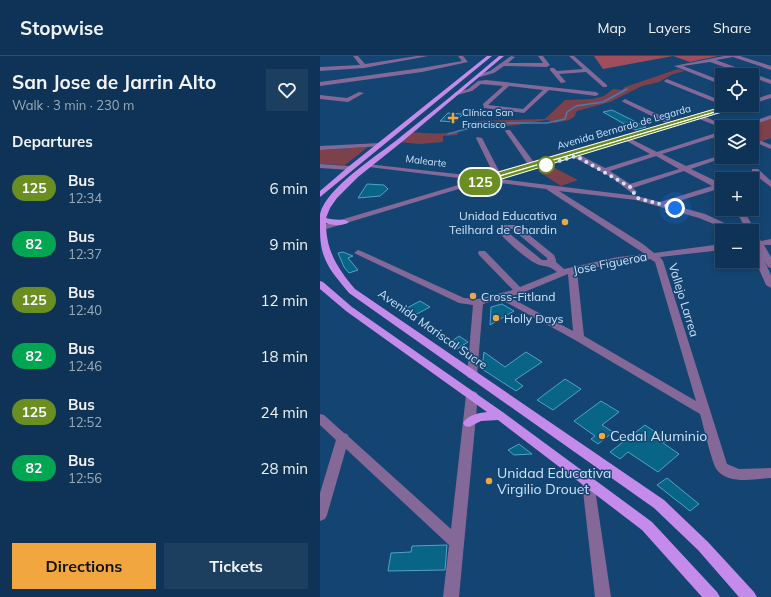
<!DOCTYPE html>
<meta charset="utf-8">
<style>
:root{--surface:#0e3356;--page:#1c3f60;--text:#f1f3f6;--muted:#9baab9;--line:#2e4e6c;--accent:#f1a640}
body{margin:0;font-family:Mulish,sans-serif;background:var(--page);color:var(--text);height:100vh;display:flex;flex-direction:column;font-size:15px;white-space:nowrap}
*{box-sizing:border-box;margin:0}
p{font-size:13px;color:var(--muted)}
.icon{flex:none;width:22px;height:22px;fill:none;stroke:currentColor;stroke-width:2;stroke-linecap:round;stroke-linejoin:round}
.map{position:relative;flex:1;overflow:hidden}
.side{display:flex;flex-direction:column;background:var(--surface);width:320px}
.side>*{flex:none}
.badge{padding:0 8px;border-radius:13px;font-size:14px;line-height:26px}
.buttons{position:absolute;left:395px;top:12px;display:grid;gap:8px}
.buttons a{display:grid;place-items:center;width:44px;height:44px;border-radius:0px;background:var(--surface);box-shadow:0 2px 6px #0003,0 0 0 1px var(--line);font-size:20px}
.you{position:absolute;width:20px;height:20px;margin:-10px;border:3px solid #fff;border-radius:50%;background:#1a73e8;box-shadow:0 0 0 6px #1a73e833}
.map>.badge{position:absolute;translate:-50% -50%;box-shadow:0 0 0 2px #fff}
h2{padding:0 12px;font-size:15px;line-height:36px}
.round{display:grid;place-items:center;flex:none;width:42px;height:42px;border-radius:0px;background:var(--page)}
.head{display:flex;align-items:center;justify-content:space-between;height:68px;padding:0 12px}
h1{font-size:19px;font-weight:700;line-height:30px}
.primary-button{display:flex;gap:8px;margin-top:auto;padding:8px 12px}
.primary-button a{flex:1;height:46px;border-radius:0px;background:var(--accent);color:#111;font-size:16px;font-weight:700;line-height:46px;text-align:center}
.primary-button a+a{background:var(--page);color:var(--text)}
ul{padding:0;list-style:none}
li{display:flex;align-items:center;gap:12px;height:56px;padding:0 12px}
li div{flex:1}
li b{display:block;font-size:15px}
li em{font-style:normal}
li .badge{min-width:44px;font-weight:700;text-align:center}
header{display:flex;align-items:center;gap:24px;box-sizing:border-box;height:56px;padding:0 20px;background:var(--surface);border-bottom:1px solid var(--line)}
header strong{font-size:19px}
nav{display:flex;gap:22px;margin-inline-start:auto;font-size:14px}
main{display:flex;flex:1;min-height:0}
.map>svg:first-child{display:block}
.green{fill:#7d414b}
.forest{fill:#a14e5c}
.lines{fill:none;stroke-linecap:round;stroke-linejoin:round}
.stream{stroke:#437db9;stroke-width:1.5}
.building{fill:#086587;stroke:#54a1c5}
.minor{fill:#846998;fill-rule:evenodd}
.major{fill:#c48bea;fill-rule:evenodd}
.line{fill:#6b8e23;stroke:#fff;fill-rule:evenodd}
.walk{stroke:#cfe3f9;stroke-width:4;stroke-dasharray:0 7.2}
.poi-dot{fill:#f1a640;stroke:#134472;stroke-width:1.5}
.stop-dot{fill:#fff;stroke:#6b8e23;stroke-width:2}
.labels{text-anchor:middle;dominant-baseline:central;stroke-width:3;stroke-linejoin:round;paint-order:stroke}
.far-poi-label{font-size:10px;fill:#cfe3f9;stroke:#134472;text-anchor:start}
.far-street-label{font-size:10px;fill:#cfe3f9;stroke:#134472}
.poi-label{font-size:12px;fill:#cfe3f9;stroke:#134472;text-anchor:start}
.street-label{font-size:12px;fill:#cfe3f9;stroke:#134472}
.near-poi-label{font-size:14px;fill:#cfe3f9;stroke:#134472;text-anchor:start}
</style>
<header>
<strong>Stopwise</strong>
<nav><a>Map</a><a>Layers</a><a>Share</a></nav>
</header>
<main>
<section class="side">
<div class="head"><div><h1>San Jose de Jarrin Alto</h1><p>Walk · 3 min · 230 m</p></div><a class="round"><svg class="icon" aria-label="heart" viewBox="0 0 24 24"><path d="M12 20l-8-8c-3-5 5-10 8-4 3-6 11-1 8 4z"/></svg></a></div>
<h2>Departures</h2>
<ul>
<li><span class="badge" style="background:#6b8e23;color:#fff">125</span><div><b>Bus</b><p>12:34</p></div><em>6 min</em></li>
<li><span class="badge" style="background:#00a651;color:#fff">82</span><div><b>Bus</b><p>12:37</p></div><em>9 min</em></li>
<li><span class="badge" style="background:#6b8e23;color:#fff">125</span><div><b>Bus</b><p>12:40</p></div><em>12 min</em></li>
<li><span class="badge" style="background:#00a651;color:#fff">82</span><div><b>Bus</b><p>12:46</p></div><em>18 min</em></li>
<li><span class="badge" style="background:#6b8e23;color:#fff">125</span><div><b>Bus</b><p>12:52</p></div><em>24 min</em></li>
<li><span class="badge" style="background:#00a651;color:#fff">82</span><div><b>Bus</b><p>12:56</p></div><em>28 min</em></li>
</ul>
<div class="primary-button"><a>Directions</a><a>Tickets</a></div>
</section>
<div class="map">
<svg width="451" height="541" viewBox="0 0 451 541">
<rect width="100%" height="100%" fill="#134472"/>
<path class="green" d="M358,13l7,2 -12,3 -14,8 -17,4 -32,16 -33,9 -3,6 -5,3 -14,3 -8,-3 -37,6 -10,-1 -6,-4 -35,10 -2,4 -14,1v6l-24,2 -20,-2 11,-10c22,1 47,6 64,-11l71,-2 20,-19 27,-1 12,-3 9,-7 9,1 3,-3z
M451,63v19l-9,3 -10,-5v-9h-6z
M48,91l-23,18 -25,-1v-14z
M231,110l27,14 -17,6 -23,-15z"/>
<path class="forest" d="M274,0h124l-28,6 -17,-6 -70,13z"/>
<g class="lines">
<path class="stream" d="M128,78l29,-8 34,-3h36l18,-4 2,-7 9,-6 27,-4 24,-13"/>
</g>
<path class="building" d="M292,54l34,17 -11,3 -32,-18z
M128,57l15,1 -8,8 -15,-1z
M47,128l17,1 4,4 -8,7 -22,2z
M23,196l10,4 -5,2 10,12 -9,3 -5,-6 -6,-14z
M100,245l10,6 -17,9 -10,-6z
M182,248l12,7 -24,14 1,-18z
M139,280l9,6 -11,7 -9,-5z
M164,296l21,15 21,-15 16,10 -27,18 8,6 -7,5 -34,-22z
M245,323l16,10 -28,21 -16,-10z
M281,345l18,11 -17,13 11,7 -15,12 -7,-5 4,-3 -21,-15z
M325,369l22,15 -4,3 16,11 -21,18 -30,-20 -8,7 -10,-7z
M199,388l13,10 -18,1 -6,-5z
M347,422l22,18 10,8 -9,7 -33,-26z
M127,489l-2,25 -57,1 3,-18 20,-1 1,-6z"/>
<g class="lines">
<path class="minor" d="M33,0h5l7,8 52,-8h11l-64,12 -44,3v-4l40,-2z
M138,0h5l5,6 -46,10 -102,14v-4l102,-14 40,-7z
M191,0l4,1 -7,6h35l-5,-7h5l7,9 -3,2 -43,-1 -10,7 -14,4 -3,-2 13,-4z
M249,0h5l33,29v2h-4l-17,-15 -27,2 7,8 -5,1 -11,-13v-2h4l3,3 26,-2z
M404,0h16l31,10v4l-38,-13 -17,3 55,20v4l-19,-7v-2h-5l-37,-13 -27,4 39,15v4l-48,-19z
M347,23l55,22v4l-57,-23 -1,-1z
M166,24l110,12 3,2 -3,2 -47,-6 -25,23 -40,-5 -1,-4 20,-18 -22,-2 -9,7 -15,4 -3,-2 14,-4 10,-8zM189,30l34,4 -20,19 -35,-4z
M39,36l5,1 -16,9 -28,-3v-4l27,3z
M451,38v4l-19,6v-4z
M305,43l47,22 56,-16h9l-33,11 23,11h-5v1l-25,-10 -68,20 28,14 65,-21v4l-60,19 24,12 36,-11v2h3l-34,12 31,15v6l-4,-1 -49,15 36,10 37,17h-11l-32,-13 -63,-18 -77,-9 84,53 11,9 68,-9v6l-62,7 3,4 64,203 12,5 32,-1v10c-16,1 -42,7 -54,-8 -5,-6 -14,-46 -17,-56l-125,-74 -75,-41 -17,5 -6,71 -1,3h-8l-1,-3 6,-70 -14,-2 -105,-50 4,-3 3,1 103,47 14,1 35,-9 -34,-35 -1,-2 1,-2h6l35,36 37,-15c-10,-8 -10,-4 -20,-8 -10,-4 -34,-26 -41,-35l9,-4h12l37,30 2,5v2l8,7 54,-12 27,-3 -99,-65 -61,-8 -165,50v-5l155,-46 -106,-13 -2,-1v-2l117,13 9,-4 -17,-35 1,-1 5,1 17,33 28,-8 -22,-32 1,-1h4l23,31 133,-38 -43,-21 -1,-1zM303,83l27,15 -45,14 -29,-15zM249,99l42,22 22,17 4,-2 -4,-4 51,-17 28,15 -52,16 -23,-6 -144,-18zM336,100l23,13 -49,15 -20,-13zM192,173l35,29v2h-5l-37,-30zM330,203l5,3 41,139 -112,-65 -7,-65 41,-8zM248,218l5,57 -64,-34 13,-4z
M451,59v4l-25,8h-9z
M432,81l19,8v4l-19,-8z
M60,87l2,1v2l-62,4v-4z
M0,108l30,2 4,2 -4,2 -30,-2z
M432,113h6l13,12v6l-19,-14z
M415,153h8l18,32 10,-2v6h-7l7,12v11l-3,-1 -4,-7 7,15v13l-5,-3 -14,-32v-12l1,1 -1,-11h-5z
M152,335l4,1 2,3 -19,202h-16l6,-52 -103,-96 -19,66 -2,4 -5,2v-28l16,-53 -16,-15v-11l4,1 20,18 3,1 2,3 102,92 15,-134 2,-3z
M268,421l5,1 1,4 17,115h-16l-13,-115 1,-4z"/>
<path class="major" d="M167,0h5l-172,141v-6l28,-24z
M179,0h5l-101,85 -45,36 -21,21 -7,10 -4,10c8,3 18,0 23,4 -5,4 -16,4 -23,1 0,28 12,46 29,66l309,211 44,42 46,50 3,5h-18l-41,-47 -44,-42 -305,-215c-19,-23 -29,-33 -29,-64 0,-5 0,-11 0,-15 6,-26 58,-59 78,-75 34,-27 68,-55 101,-83z
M0,225l3,1 29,25 152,106 148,109 65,70 3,5h-18l-60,-67 -144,-110 -17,1 -12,6 -4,-1 -2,-3c5,-8 15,-10 24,-11l-141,-101 -26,-22z"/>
</g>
<path class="line" d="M412,48h3v2l8,-2 2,1 -253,77 -17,2 -3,-1 23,-10zM405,53l-235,70 9,-3z"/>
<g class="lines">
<path class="walk" d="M226,109l30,-9 54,31 7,11 38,10"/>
</g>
<g class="poi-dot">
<path d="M131 56h4v4h4v4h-4v4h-4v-4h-4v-4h4z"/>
<circle cx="245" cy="166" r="4"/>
<circle cx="153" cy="240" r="4"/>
<circle cx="176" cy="262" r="4"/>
<circle cx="282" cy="380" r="4"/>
<circle cx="169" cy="425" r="4"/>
</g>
<circle class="stop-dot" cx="226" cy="109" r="8"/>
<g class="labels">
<g class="far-poi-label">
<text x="142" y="56">Clínica San<tspan x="142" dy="12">Francisco</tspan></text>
</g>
<g class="far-street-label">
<text transform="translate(304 71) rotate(-16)">Avenida Bernardo de Legarda</text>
<text transform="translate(106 105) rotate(7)">Malearte</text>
</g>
<g class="poi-label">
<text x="237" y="159" text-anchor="end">Unidad Educativa<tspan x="237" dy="14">Teilhard de Chardin</tspan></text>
<text x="161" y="240">Cross-Fitland</text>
<text x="184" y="262">Holly Days</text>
</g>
<g class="street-label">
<text transform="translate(290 207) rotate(-11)">Jose Figueroa</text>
<text transform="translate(364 244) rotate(73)">Vallejo Larrea</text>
<text transform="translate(113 273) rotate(35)">Avenida Mariscal Sucre</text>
</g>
<g class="near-poi-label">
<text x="290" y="380">Cedal Aluminio</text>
<text x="177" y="417">Unidad Educativa<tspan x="177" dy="16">Virgilio Drouet</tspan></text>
</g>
</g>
</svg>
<div class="buttons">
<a><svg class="icon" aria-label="locate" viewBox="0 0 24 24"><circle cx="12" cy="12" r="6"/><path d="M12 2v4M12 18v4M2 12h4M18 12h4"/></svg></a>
<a><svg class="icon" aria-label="layers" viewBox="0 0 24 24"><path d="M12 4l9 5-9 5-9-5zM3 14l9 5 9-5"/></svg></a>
<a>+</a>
<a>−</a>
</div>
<div class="you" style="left:355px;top:152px"></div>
<b class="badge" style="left:160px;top:126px;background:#6b8e23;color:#fff">125</b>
</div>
</main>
